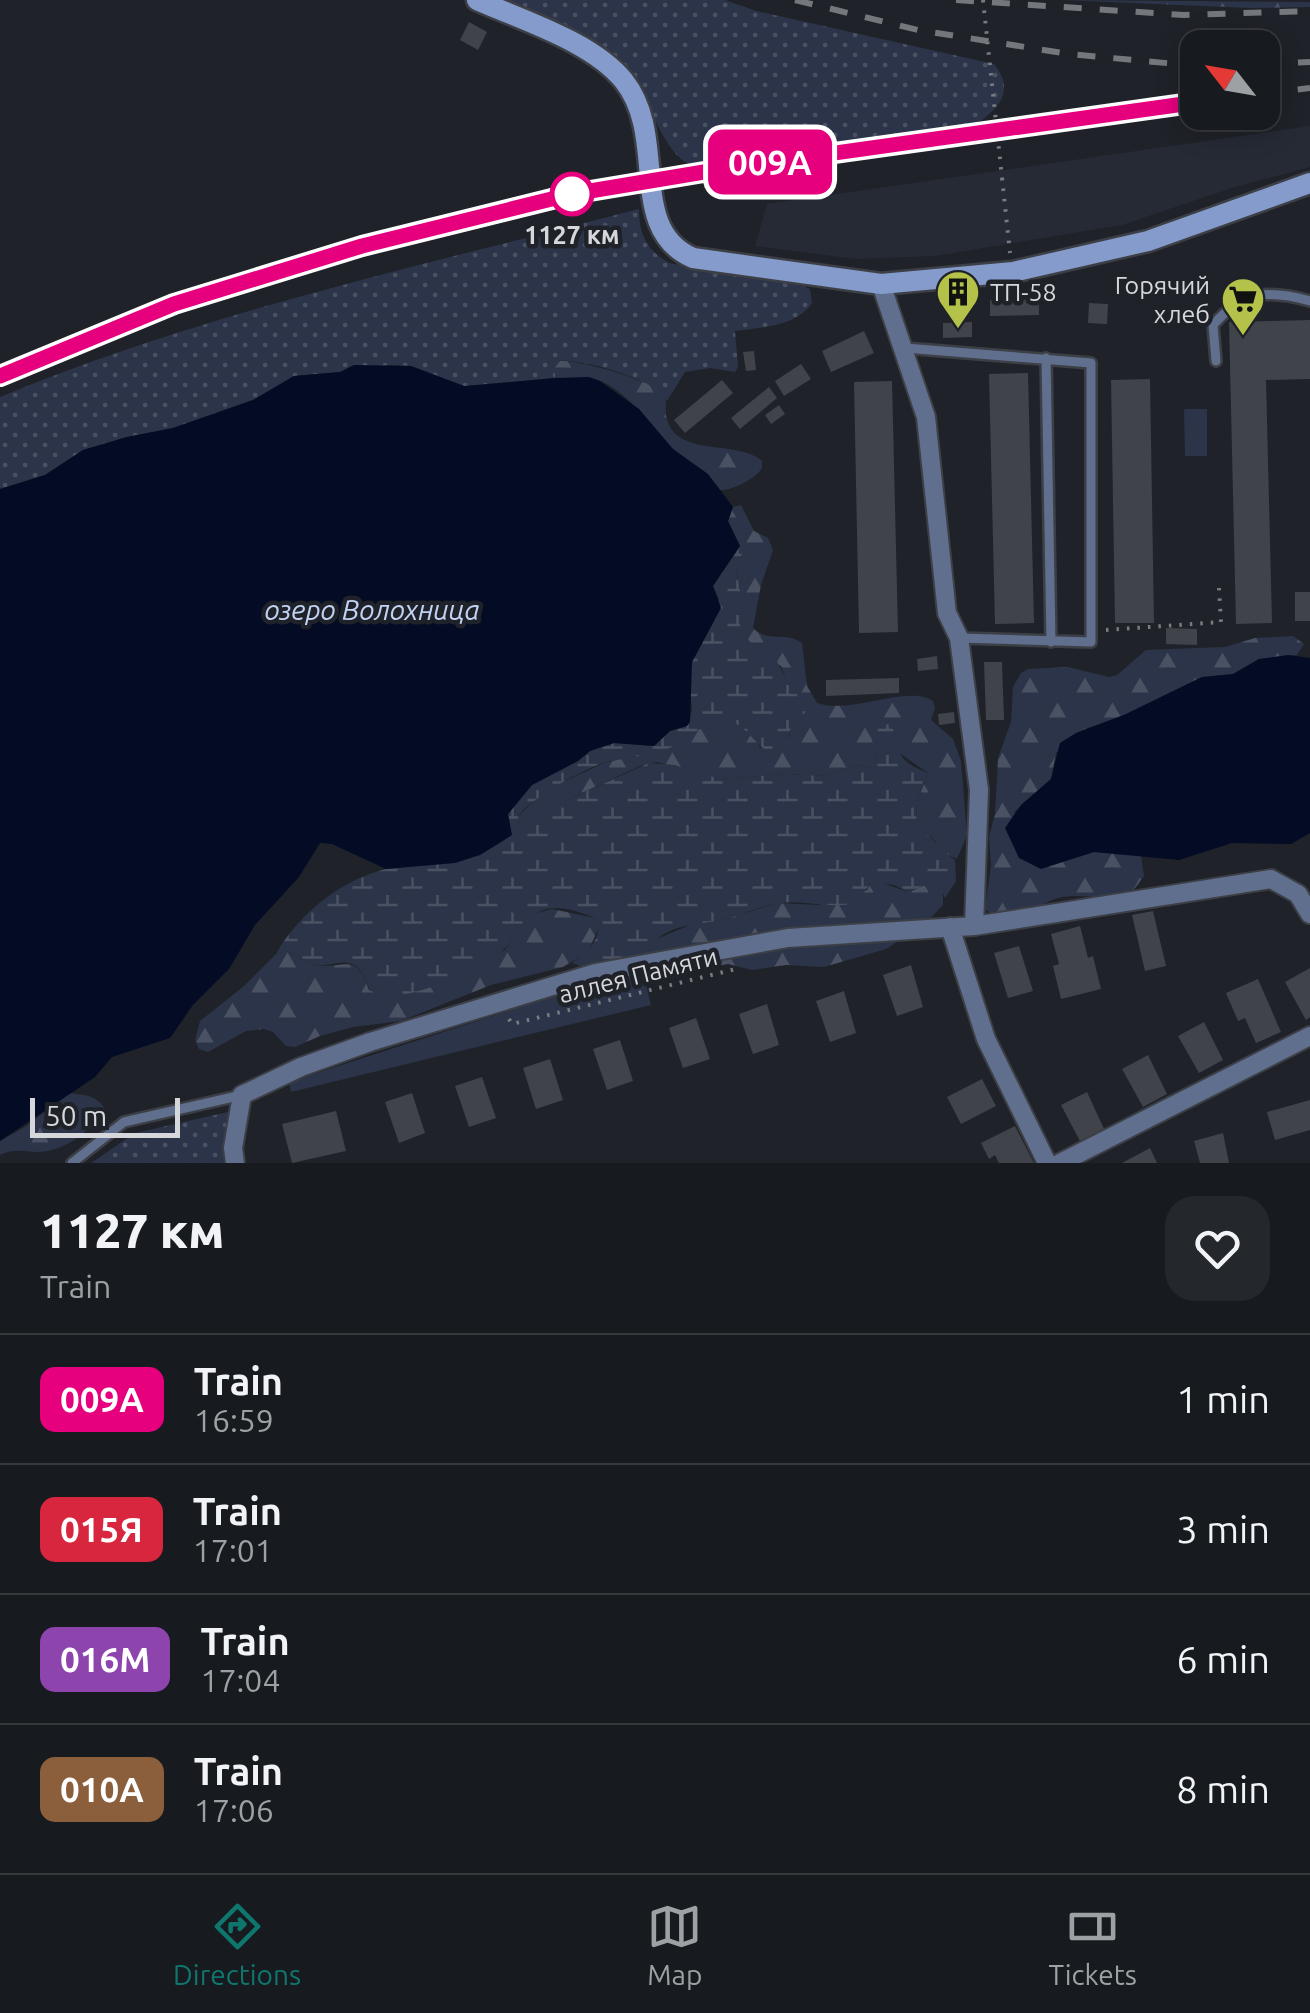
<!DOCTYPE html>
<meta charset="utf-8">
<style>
:root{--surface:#171a1e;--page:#24272b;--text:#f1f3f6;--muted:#9ea1a4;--line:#36383c;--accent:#0f766e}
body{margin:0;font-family:Ubuntu,sans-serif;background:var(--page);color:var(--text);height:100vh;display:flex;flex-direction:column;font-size:38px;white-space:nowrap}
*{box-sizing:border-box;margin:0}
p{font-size:32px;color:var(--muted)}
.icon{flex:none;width:55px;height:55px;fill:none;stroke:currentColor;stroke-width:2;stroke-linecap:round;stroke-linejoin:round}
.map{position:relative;height:1163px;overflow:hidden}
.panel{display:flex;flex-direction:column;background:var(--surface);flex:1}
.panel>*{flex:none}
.badge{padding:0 20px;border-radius:15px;font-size:35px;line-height:65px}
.needle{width:65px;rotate:301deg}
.buttons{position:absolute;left:1180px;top:30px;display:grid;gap:20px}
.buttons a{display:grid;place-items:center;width:100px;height:100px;border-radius:20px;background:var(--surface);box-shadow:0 5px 25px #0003,0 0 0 2px var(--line);font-size:50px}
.scale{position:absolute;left:30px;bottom:25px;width:150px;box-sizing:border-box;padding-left:10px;border:5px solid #d5d7db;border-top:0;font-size:28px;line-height:35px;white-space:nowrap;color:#d5d7db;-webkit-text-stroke:8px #1f2228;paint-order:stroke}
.map>.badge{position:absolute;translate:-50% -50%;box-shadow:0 0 0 5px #fff}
.round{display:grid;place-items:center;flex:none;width:105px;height:105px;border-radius:30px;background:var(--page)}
.head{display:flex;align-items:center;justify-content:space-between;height:170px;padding:0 40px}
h1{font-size:48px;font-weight:800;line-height:75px}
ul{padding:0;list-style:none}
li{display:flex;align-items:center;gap:30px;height:130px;padding:0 40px;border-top:2px solid var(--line)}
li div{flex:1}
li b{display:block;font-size:38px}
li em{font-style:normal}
li .badge{min-width:110px;font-weight:700;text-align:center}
.menu{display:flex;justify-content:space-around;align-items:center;height:140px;border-top:2px solid var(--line);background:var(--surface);font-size:28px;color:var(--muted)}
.menu a{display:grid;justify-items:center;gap:5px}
.menu .on{color:var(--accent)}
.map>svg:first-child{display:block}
.built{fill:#252a35}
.grass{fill:url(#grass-dots)}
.forest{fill:url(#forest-firs)}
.wetland{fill:url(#wetland-marsh)}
.park{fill:#2b3448}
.water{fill:#040c25}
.building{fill:#40434a}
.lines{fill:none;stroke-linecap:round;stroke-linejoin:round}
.lane-casing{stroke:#3c3f45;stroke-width:14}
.street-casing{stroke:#3c3f45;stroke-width:22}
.secondary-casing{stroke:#3c3f45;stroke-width:25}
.path{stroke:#787b80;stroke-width:4;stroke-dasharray:2.5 8;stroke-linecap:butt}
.lane{stroke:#606f8e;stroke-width:9}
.street{stroke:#606f8e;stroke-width:18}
.secondary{stroke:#849bcc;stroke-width:20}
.rail{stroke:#74777c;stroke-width:6;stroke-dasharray:18 18;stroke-linecap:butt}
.path-bridge{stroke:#787b80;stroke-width:4;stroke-dasharray:2.5 8;stroke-linecap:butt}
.line-casing{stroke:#fff;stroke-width:22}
.line{stroke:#e6007e;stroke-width:15}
.stop-dot{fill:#fff;stroke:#e6007e;stroke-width:5}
.labels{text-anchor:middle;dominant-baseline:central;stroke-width:9;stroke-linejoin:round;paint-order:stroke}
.stop-label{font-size:25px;font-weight:bold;fill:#d5d7db;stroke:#1f2228}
.poi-label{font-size:25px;fill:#d5d7db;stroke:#1f2228;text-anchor:end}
.street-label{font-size:25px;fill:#d5d7db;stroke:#1f2228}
.water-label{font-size:28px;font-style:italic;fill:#c2d2f4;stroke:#1f2228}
</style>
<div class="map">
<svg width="1310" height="1163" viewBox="0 0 1310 1163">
<defs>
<pattern id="grass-dots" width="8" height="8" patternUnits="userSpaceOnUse" patternTransform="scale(2.5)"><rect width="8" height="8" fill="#2b3448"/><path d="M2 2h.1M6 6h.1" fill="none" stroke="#495162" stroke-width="1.8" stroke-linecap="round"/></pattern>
<pattern id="forest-firs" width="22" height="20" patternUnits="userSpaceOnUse" patternTransform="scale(2.5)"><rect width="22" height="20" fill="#2b3448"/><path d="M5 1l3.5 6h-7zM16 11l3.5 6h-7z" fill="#495162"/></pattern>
<pattern id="wetland-marsh" width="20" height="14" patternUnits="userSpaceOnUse" patternTransform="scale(2.5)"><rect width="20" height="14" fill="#2b3448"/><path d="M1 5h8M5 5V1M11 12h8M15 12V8" fill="none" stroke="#495162"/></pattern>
</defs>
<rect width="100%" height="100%" fill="#1f2228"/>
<path class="built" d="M1310,126v41l-75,20 -113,38 -187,31 -80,3 -100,-13 12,-42z"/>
<path class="grass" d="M509,0h216l31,11 238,53c23,28 3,46 -22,63l-283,37c-30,-14 -44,-83 -75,-109 -28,-25 -71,-39 -105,-55z
M639,209c0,26 8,41 30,54l134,23 7,3 2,14c-16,24 -51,24 -77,28l3,36 -3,5 -25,-4 -25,4 -18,29c-10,-21 -83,-42 -107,-40l-5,6v11l-80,8h-11l-53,-20 -22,-1 -13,2 -22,-2 -14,7 -46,4 -41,24 -80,28 -46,9 -44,13 -38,25 -45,14v-92c205,-85 425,-132 639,-188z
M228,1112l1,51h-138l44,-30z"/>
<path class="forest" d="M1062,0l248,2v5l-59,1z
M560,361c22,-1 90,19 105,34 2,8 -1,16 2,24 10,39 70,20 95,42v7c-7,11 -30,23 -43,22 -13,-19 -31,-26 -47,-42 -22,-22 -51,-68 -85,-70 -11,-1 -21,1 -32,0v-11z
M741,505l13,26 14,7 5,12 -12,35 -8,43c14,15 33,3 49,15l5,43 10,17c35,12 90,-19 116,-2l2,7 -4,12 22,19 8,22 6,74 -10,24 -17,-8 -4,-9 -20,-19 1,-21 11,-29 -30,-21 -3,-19 -20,18 3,9 -3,9 -17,-4 -31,11 -41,-2 -66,5 -63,-17 -17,4 -71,33 -50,31 -1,-14 28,-26 58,-27 70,-17 36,-24 15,-2 16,5 12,9 7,14 30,-11v-7l12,-9 -21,-55 -23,-14 -18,-22v-41l-4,-21 4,-22 -12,-25 5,-14z
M1293,636l11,8 -7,11 -38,4 -26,15 -31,3 -78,38 -39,14 -29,24 -5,26 -37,33 50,49 30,-9 47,3 3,21c-4,5 -9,14 -15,17 -16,9 -50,-1 -71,5 -25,7 -48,32 -73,11l6,-44 -2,-28 6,-23 3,-56 13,-36 2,-35 8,-14 7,-4 40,-2 41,10 8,-2 29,-25 79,-3 30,-9z
M878,882l31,10 21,-9 13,8v14l-17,18 -40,26 -62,18 -38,-2 -34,5 -24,-6 -50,10 -19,-4 -9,-10 -2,-6 6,-14 41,-17 27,-3 56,-17 40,2 49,-15 4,-7z
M552,909l43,9 4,9 -11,25 -25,15 -72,18 -90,36 -48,6 -33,9 -25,11 -9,-1 -13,-14 -9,-3 -18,2 -38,21 -9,-3 -4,-9 5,-19 44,-35 32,-32 11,-3c9,3 20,12 30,14 29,4 39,-14 52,25l18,8 56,-16 62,-32 25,-35z
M69,1093c15,2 28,2 36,16 -14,21 -39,42 -66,43 -16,0 -24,-4 -39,3v-14l25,-14z"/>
<path class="wetland" d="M740,546l2,8 -6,15 4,20v41l18,22 18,8 14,26 17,21 -5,14 -12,9 -2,14 -12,9c-22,-2 -25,-29 -50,-32 -21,-3 -35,19 -54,26 -18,7 -42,11 -61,14 -22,4 -80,37 -93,55l1,13 50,-30 80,-36 26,2 45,14 66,-5 41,2 31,-11 16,4 4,-9 -6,-20 9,-17 9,2c17,24 -3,32 38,48l-11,29 -1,21c14,13 24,26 39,37l1,21 -11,17 -3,-7 -12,-8 -21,9 -15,-7 -23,-2 -14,18 -7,3c-23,4 -46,-4 -70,-1 -21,3 -39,13 -59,17 -25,5 -63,4 -73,34l-64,13 -12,-4c15,-11 33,-25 23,-45 -73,-30 -63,15 -106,44 -20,14 -77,33 -101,36 -24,4 -18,-27 -36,-34 -12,-5 -26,4 -38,0 -9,-2 -18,-10 -27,-13l-11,3c23,-41 69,-78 116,-86 45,-7 81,-2 119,-33l-3,-21 24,-29 46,-24 12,-10 24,-8 40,3 16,-15 17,-5 5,-16 -3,-28 3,-20 21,-39 6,-24 -6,-13z"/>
<path class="park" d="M1184,409h23v47h-22z
M643,972l8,33 -360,87 -2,-10 287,-93z"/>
<path class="water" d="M354,365l57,1 53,20 91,-8 34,-1 11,4 39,28 34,40 35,25 25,33 -5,14 12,25 -27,40 8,22 -29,54 -2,60 -3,4 -17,5 -16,15 -40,-3 -24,8 -12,10 -46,24 -24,29 4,21 -32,20 -25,8 -69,6 -54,-25 -12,-1 -21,34 -44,48 -26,44 -36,36 -23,33 -58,19 -17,20 -95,64v-652l45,-14 38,-25 44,-13 46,-9 80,-28 41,-24 46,-4z
M1288,655l22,3v175l-19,11 -59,-1 -53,17 -85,-8 -53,17 -22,-11 -14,-30 16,-23 30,-26 9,-36 16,-10 48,-18 78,-38 31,-3 26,-15z"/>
<path class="building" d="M469,22l18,10 -9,18 -18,-10z
M1039,299v16l-49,1v-16z
M1089,303l19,1 -1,20 -19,-1z
M1310,320v59l-44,1 6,243 -36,1 -7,-302z
M972,322v15l-29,1v-15z
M864,331l10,22 -43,19 -9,-21z
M754,351l2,19 -10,1 -3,-19z
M801,364l10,15 -27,17 -9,-15z
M1028,373l6,250 -39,1 -6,-250z
M1150,379l4,244h-39l-4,-243z
M722,380l11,13 -48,40 -11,-13z
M892,381l6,251 -39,1 -5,-251z
M769,387l8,11 -37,31 -9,-11z
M779,405l6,9 -14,10 -6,-9z
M1295,592h15v29h-15z
M1166,628l31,1v16l-31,-1z
M937,656l1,13 -20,2 -1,-12z
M984,662h18l2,58h-18z
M899,678v15l-73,3v-16z
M954,712l1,11 -16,2 -1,-11z
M1153,911l13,55 -21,5 -13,-56z
M1080,926l8,32 5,-2 8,33 -40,10 -8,-33 6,-2 -8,-30z
M1019,946l14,45 -25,7 -14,-45z
M911,965l12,42 -26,9 -14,-41z
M1310,968v49l-4,3 -21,-38z
M1258,979l23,53 -25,11 -11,-25 -7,3 -12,-28z
M844,991l12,42 -26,9 -14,-41z
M767,1004l12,41 -26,9 -14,-40z
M696,1018l14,41 -27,9 -14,-40z
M1204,1022l19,38 -24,13 -21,-37z
M620,1040l13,41 -26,9 -14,-41z
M1148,1055l19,39 -24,13 -21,-38z
M550,1059l13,41 -27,9 -13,-41z
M482,1077l14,41 -27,9 -14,-41z
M982,1079l14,27 -35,18 -14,-27z
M1087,1092l18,39 -24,12 -20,-38z
M412,1093l13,40 -26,10 -14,-41z
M1310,1100v30l-35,10 -8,-28z
M336,1111l10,40 -54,12 -10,-39z
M1015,1126l19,37h-35l-4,-8 -6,4 -8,-16z
M1223,1133l6,30h-29l-6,-22z
M1150,1148l7,15h-35z"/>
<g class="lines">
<g class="lane-casing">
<path id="lane" d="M905,348l186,15v279l-131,-4
M1046,358l5,284
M1216,361l-3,-36c30,-34 55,-36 97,-24
M72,1163l52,-41 118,-27"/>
</g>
<g class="street-casing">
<path id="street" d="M881,284l45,133 21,196 12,25 20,152 -5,136 297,-47 27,15 12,20
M950,927l36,112 61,124
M235,1163l-2,-15 9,-53 59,-28 69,-25 225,-69 193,-35 186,-12
M1060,1163l250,-127"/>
</g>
<g class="secondary-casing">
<path id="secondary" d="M477,0c45,20 116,42 147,81 45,57 2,148 69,177l188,26 132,-12 135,-31 162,-58"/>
</g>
<path class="path" d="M1002,178l8,75
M1106,630l115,-8 -2,-34
M509,1019l3,5 228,-56"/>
<use href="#lane" class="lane"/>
<use href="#street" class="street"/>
<use href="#secondary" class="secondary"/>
<path class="rail" d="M795,0l123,30 151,24 129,12
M956,0l228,15 126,-4
M1262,64l48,-2
M1262,94l48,-6
M0,375c58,-24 117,-52 177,-72 155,-52 314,-94 474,-124l547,-77"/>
<path class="path-bridge" d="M983,0l19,178"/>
</g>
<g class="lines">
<g class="line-casing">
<path id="line" d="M0,376l174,-72 188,-58 210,-52 156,-26 470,-66"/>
</g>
<use href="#line" class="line"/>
</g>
<defs>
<g id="building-pin" transform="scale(2.25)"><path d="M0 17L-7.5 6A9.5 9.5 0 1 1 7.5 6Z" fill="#b5c249" stroke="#1f2228"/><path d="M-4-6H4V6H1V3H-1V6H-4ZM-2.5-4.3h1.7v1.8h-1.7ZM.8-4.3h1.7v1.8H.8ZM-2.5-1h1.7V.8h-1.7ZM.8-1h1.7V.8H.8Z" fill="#111"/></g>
<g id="supermarket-pin" transform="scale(2.25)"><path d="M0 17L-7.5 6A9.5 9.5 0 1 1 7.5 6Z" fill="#b5c249" stroke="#1f2228"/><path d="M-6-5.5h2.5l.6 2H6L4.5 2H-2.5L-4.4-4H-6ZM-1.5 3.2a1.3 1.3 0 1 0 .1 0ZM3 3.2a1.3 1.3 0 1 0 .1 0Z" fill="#111"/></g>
</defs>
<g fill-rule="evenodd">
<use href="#building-pin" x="958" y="292"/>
<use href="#supermarket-pin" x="1243" y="299"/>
</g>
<circle class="stop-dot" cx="572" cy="194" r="20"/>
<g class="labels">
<g class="stop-label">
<text x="572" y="235">1127 км</text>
</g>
<g class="poi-label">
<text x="1210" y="285">Горячий<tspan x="1210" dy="29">хлеб</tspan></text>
<text x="990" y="292" text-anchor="start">ТП-58</text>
</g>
<g class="street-label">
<text transform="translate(638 975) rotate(-14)">аллея Памяти</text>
</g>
<g class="water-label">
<text x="372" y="609">озеро Волохница</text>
</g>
</g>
</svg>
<div class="buttons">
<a><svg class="needle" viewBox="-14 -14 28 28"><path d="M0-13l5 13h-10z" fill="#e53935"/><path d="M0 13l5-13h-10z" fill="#9ea1a4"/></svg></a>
</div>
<div class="scale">50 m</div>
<b class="badge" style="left:770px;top:162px;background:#e6007e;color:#fff">009А</b>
</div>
<section class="panel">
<div class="head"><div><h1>1127 км</h1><p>Train</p></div><a class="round"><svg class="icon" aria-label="heart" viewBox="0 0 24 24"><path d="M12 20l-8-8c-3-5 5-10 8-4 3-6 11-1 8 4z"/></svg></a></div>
<ul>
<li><span class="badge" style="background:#e6007e;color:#fff">009А</span><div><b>Train</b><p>16:59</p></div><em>1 min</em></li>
<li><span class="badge" style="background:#d7263d;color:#fff">015Я</span><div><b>Train</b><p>17:01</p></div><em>3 min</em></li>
<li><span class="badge" style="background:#8e44ad;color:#fff">016М</span><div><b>Train</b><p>17:04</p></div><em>6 min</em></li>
<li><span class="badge" style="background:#8b5e3c;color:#fff">010А</span><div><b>Train</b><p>17:06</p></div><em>8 min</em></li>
</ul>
</section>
<nav class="menu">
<a class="on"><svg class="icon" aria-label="directions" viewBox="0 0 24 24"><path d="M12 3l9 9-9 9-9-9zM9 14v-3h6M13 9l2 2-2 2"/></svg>Directions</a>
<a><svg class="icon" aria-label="map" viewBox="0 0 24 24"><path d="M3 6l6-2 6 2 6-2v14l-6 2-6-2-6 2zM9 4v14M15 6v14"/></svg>Map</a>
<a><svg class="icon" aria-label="tickets" viewBox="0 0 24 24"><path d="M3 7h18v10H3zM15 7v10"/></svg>Tickets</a>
</nav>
